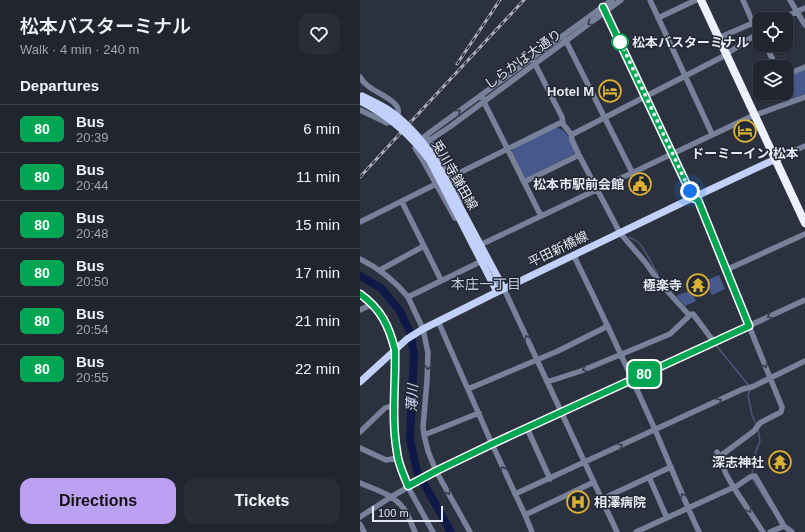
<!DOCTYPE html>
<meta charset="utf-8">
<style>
:root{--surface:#21252f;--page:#292d37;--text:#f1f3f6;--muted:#a2a5aa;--line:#3e424b;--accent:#bca0f2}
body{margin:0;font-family:Helvetica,"Noto Sans JP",sans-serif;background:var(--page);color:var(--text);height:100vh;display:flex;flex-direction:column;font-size:15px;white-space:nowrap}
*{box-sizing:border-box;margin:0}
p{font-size:13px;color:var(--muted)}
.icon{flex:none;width:22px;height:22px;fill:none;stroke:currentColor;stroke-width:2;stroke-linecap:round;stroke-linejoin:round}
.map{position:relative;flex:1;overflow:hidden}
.drawer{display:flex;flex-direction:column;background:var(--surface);width:360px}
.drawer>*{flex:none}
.badge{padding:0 8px;border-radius:6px;font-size:14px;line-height:26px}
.fabs{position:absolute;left:393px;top:12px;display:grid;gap:8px}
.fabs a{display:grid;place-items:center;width:40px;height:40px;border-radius:8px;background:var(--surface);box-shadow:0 1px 3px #0004,0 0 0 1px var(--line);font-size:20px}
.scale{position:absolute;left:12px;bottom:10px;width:71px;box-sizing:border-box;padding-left:4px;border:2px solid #e5e9f2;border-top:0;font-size:11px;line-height:14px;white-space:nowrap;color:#e5e9f2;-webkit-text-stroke:3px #222734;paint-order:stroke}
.you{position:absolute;width:20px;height:20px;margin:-10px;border:3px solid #fff;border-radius:50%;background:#1a73e8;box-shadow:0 0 0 6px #1a73e833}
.map>.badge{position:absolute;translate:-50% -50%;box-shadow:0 0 0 2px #fff}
h2{padding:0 20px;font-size:15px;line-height:36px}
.round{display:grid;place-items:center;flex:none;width:42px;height:42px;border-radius:12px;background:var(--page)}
.overview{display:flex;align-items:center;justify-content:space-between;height:68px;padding:0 20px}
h1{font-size:19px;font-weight:600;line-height:30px}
.primary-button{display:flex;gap:8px;margin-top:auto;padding:8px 20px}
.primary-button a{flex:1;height:46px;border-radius:12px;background:var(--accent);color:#111;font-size:16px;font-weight:600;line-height:46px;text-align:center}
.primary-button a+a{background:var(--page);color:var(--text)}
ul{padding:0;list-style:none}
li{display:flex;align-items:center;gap:12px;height:48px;padding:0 20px;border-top:1px solid var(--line)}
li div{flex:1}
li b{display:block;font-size:15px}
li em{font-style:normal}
li .badge{min-width:44px;font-weight:700;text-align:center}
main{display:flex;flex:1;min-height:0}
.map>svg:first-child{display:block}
.green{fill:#47588c}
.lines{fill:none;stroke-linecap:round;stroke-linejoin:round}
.stream{stroke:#4e577a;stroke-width:1.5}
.river{stroke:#0e1947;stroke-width:8}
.minor{stroke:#778199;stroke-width:5.5}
.major{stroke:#c1d1f9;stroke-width:7}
.highway{stroke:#ecf1fd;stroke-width:8}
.rail-casing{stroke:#a8adb7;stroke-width:3}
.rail{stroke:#222734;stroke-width:1.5;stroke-dasharray:4.5;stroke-linecap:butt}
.major-bridge{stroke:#c1d1f9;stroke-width:7}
.oneway{stroke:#373e4d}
.line-casing{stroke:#fff;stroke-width:9}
.line{stroke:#00a651;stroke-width:6}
.walk{stroke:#e5e9f2;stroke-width:4;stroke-dasharray:0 7.2}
.stop-dot{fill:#fff;stroke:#00a651;stroke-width:2}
.labels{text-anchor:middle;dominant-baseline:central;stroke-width:3;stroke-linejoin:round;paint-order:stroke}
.stop-label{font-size:13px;font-weight:bold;fill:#e5e9f2;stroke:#222734;text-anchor:start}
.street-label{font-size:13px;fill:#e5e9f2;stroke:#222734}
.poi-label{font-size:13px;font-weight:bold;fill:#e5e9f2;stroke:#222734;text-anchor:end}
.neighbourhood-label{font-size:14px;fill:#c1c8da;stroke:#222734}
.water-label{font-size:14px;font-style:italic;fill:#d1defe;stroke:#222734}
</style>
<main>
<section class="drawer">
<div class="overview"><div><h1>松本バスターミナル</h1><p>Walk · 4 min · 240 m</p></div><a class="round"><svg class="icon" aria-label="heart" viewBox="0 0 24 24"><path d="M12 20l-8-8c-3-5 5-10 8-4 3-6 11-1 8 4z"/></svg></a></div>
<h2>Departures</h2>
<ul>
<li><span class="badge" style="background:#00a651;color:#fff">80</span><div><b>Bus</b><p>20:39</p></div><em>6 min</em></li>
<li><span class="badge" style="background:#00a651;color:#fff">80</span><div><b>Bus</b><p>20:44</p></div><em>11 min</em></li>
<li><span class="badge" style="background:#00a651;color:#fff">80</span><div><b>Bus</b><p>20:48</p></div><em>15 min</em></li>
<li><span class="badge" style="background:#00a651;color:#fff">80</span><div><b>Bus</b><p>20:50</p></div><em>17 min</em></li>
<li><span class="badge" style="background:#00a651;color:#fff">80</span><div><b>Bus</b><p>20:54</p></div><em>21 min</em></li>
<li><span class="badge" style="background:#00a651;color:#fff">80</span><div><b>Bus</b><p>20:55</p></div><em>22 min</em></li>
</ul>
<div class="primary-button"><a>Directions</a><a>Tickets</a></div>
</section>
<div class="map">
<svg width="445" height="532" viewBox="0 0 445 532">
<rect width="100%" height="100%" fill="#2c313f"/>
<path class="green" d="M445,69v25l-10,4 -3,-1 -6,-13v-6z
M195,128c12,-1 16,15 20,23l-1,3 -48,24 -2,-2 -12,-24 1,-3z
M359,275l6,14 -13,6 -7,-14z
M331,290l5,11 -11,5 -9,-10z"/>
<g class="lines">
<path class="stream" d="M269,237c3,1 6,3 9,5 8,8 14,23 20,33
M355,344l31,38 3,4
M390,390l-2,5 4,20 5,11
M392,474l4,-23 4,-10 -2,-12
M392,478l18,29"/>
<path class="river" d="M0,276l21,12 19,23 10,21 4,22 -4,85 7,32 34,61"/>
<path class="minor" d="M290,0l62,134
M383,0l10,23 7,10
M430,0l15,25
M243,7l90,191 5,3 84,206 -1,5 -21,11 -6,8 -35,26
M298,18l38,-18
M420,19l25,-11
M363,36l30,-13
M205,39l67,133
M406,45l10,22
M174,62l28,55 1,7
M426,75l19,-8
M0,77c7,13 26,17 35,27 8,9 0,16 -8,19l-27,-13
M426,90l5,11
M123,98l2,6 56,112
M211,134l1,6 7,15 41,78 25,29 15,21 29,32
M68,139l5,7 27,54
M61,146l30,-20 170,-126
M420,157l25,-11
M89,178l109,-54 2,-1 3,1 8,10h2l149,-77 38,-25
M164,182l55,-27
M42,202l39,78
M95,218l-33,-59 -7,-11c4,-10 23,-21 32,-28l165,-120
M0,222l76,-38
M118,246l272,-129 55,-20
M214,256c27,55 53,111 78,167 16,36 30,73 47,109
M0,259c18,9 35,22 48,38l15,32 5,24 -1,28 -4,46 1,8 4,16 8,20 34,61
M20,270l44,-24
M366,270l79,-36
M144,289l113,243
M0,294c21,15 29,32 35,56l-1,79 2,22 7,24 5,12 25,45
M48,297l76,-37
M0,310l12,-6
M78,321l54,123 33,71 7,17
M187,382l34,-11 29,-12 60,-25 18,-17 1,-2 4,-1 21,28
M108,389l90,-38 50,-25
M167,428l23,51
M0,432l25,-24 9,-3
M64,435l55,-22
M0,448l26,12 12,-2
M357,452l9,22 8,14 29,44
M289,477l18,41
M0,483c16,7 33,11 44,26 5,6 7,15 11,23
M155,494l228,-105 9,-2 53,-26
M242,499l69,-32
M165,515l69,-33
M0,517l31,-20 45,-26 56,-27 313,-144
M0,524l4,8
M276,532l96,-44h2l16,-11 5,-1 29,50 8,6
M410,532l14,-6"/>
<path class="major" d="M74,158l70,131
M70,161l67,131
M0,382l47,-43 16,-10 70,-35 195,-94 92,-43"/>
<path class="highway" d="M341,0l104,223"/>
<g class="rail-casing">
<path id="rail" d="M97,64l43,-64
M0,177l71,-77 93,-100"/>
</g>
<use href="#rail" class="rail"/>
<path class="major-bridge" d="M2,96c8,4 17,8 25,13 18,12 35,31 47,49
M0,101c28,14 51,34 70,60"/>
</g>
<defs><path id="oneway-chevron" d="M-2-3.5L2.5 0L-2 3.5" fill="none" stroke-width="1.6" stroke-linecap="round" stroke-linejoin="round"/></defs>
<g class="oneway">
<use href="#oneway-chevron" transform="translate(230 23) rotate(144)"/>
<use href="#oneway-chevron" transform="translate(98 112) rotate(-36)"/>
<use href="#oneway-chevron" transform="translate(410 316) rotate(155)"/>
<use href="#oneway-chevron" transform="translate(167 338) rotate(-115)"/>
<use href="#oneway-chevron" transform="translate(405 365) rotate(67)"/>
<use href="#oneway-chevron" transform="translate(68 367) rotate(92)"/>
<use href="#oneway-chevron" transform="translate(225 369) rotate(162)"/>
<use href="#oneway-chevron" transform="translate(359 401) rotate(-26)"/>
<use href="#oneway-chevron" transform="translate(260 446) rotate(-25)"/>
<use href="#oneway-chevron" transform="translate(143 469) rotate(-115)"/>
<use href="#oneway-chevron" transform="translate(88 492) rotate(61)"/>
<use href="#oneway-chevron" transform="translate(323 496) rotate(-112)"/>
<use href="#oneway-chevron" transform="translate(389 510) rotate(56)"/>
</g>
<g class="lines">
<g class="line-casing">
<path id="line" d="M0,294c21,15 29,32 35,56 1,34 -4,68 2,102 1,12 7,23 11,34l28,-15 56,-27 257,-118 -51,-126 -5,-2 -90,-191"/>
</g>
<use href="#line" class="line"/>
<path class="walk" d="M260,42l-1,-3 71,152"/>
</g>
<defs>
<g id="hotel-ring" transform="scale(1.15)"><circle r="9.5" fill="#222734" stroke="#ddb133" stroke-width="1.5"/><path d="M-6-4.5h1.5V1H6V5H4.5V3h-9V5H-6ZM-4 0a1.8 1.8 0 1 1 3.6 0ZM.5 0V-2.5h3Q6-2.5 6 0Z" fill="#ddb133"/></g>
<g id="civic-ring" transform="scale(1.15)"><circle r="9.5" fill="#222734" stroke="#ddb133" stroke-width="1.5"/><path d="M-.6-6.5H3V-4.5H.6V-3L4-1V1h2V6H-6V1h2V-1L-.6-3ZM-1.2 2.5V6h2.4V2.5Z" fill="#ddb133"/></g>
<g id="temple-ring" transform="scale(1.15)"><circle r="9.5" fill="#222734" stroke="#ddb133" stroke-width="1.5"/><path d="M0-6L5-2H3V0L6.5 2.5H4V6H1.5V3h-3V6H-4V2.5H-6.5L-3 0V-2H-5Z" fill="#ddb133"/></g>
<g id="hospital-ring" transform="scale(1.15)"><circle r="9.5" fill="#222734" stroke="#ddb133" stroke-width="1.5"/><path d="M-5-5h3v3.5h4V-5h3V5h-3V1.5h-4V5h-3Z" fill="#ddb133"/></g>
</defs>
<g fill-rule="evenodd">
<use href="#hotel-ring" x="250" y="91"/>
<use href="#hotel-ring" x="385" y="131"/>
<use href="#civic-ring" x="280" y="184"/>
<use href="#temple-ring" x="338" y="285"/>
<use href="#temple-ring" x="420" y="462"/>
<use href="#hospital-ring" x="218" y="502"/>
</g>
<circle class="stop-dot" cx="260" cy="42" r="8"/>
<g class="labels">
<g class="stop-label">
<text x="272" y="42">松本バスターミナル</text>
</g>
<g class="street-label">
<text transform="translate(163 59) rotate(-36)">しらかば大通り</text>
<text transform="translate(95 175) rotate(60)">兎川寺鎌田線</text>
<text transform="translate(198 249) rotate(-26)">平田新橋線</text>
</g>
<g class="poi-label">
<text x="234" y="91">Hotel M</text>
<text x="385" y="153" text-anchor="middle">ドーミーイン 松本</text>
<text x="264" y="184">松本市駅前会館</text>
<text x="322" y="285">極楽寺</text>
<text x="404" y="462">深志神社</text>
<text x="234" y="502" text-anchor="start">相澤病院</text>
</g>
<g class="neighbourhood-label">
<text x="126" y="284">本庄一丁目</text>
</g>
<g class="water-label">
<text transform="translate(52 398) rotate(-87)">薄川</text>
</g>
</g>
</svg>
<div class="fabs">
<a><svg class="icon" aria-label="locate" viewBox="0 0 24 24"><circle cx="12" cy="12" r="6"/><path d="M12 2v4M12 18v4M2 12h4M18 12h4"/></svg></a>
<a><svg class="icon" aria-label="layers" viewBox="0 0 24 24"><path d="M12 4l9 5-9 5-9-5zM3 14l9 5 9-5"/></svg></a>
</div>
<div class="scale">100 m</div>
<div class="you" style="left:330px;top:191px"></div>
<b class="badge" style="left:284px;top:374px;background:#00a651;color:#fff">80</b>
</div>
</main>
